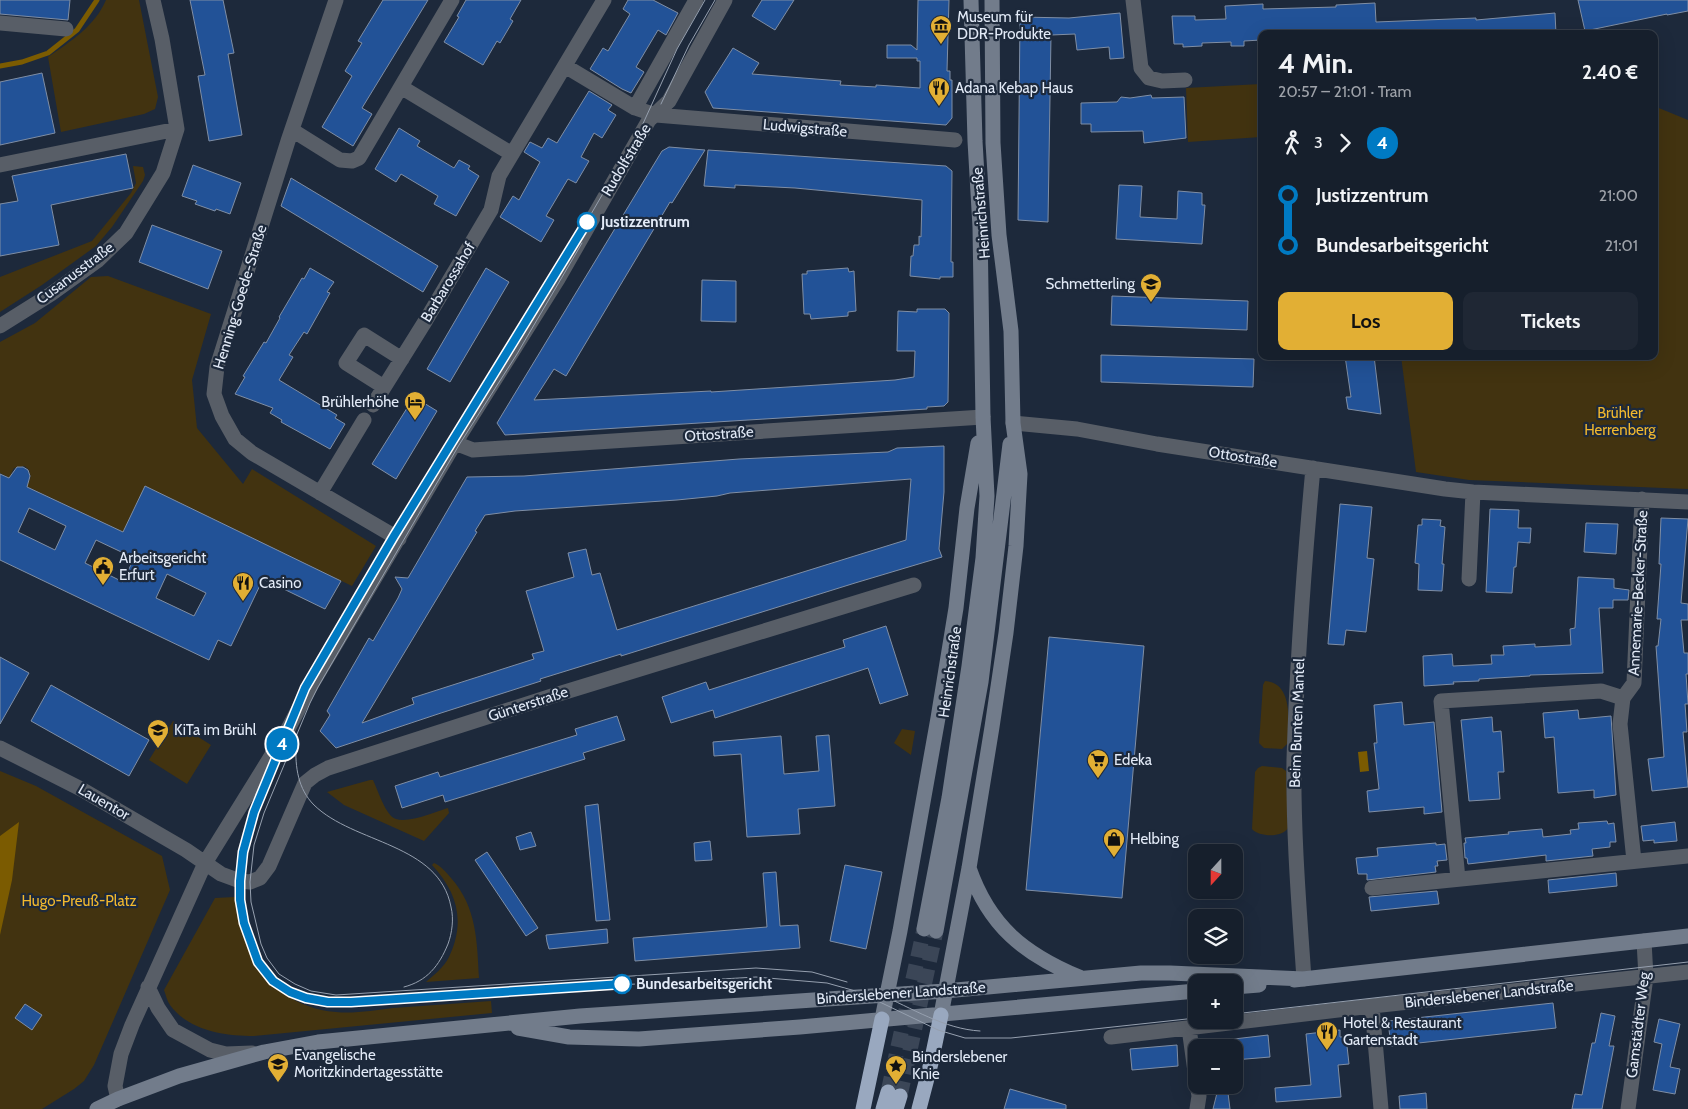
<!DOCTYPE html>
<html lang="de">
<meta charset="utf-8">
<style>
:root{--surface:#161f2c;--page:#1f2734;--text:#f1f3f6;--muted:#9ea2a9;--line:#353d48;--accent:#e2af34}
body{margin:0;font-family:Cabin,sans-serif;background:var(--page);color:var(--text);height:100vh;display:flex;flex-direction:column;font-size:19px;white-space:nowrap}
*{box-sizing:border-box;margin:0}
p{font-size:16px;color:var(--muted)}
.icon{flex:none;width:28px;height:28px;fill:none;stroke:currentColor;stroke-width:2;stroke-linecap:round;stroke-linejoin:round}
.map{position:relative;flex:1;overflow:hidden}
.side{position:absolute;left:1258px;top:30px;width:400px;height:330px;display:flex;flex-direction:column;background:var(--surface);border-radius:10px;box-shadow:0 5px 20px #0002,0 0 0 1px var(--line)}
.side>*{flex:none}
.badge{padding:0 10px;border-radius:16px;font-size:18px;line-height:32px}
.needle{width:32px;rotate:201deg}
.controls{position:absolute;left:1188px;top:844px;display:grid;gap:10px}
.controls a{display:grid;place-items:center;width:55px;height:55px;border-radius:10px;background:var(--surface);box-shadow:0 5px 20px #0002,0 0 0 1px var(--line);font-size:25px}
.map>.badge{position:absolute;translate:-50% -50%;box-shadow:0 0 0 2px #fff}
.legs{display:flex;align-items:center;gap:8px;height:55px;padding:0 20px;font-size:16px}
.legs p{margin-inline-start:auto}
.summary{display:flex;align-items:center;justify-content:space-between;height:85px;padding:0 20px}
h1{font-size:28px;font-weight:800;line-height:38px}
.action{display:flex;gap:10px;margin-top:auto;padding:10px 20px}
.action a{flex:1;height:58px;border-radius:10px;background:var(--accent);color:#111;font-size:20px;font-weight:800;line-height:58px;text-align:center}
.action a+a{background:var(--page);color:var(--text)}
ul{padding:0 20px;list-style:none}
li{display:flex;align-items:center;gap:18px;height:50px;font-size:19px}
li i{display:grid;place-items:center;width:8px;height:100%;margin:0 6px;background:currentColor}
li i::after{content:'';width:12px;height:12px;margin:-6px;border:4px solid;border-radius:50%;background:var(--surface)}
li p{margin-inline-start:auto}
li:first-child i{background:linear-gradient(#0000 50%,currentColor 0)}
li:last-child i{background:linear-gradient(currentColor 50%,#0000 0)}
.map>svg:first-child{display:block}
.green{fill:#423310}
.water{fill:#7b5b01}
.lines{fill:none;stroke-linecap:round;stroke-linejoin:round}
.stream{stroke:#7b5b01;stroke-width:5}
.building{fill:#225297;stroke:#7f8ea5;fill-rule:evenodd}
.secondary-tunnel{stroke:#3b4657;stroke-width:15;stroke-dasharray:15 8;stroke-linecap:butt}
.street{stroke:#585e67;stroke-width:15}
.secondary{stroke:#727c8b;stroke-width:15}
.highway{stroke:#99a8bf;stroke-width:15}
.tram{stroke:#96a0af;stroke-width:1}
.line-1-casing{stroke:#fff;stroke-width:11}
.line-1{stroke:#007ac3;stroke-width:8}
.stop-1-dot{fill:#fff;stroke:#007ac3;stroke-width:2.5}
.labels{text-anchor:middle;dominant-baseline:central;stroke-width:4.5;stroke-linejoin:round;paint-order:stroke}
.poi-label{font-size:15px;fill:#e2eaf7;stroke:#1d293b;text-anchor:start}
.street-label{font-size:15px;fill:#e2eaf7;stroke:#1d293b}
.stop-label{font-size:15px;font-weight:bold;fill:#e2eaf7;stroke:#1d293b;text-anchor:start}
.park-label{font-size:15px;fill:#f1b82e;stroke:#1d293b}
</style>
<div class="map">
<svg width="1688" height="1109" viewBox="0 0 1688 1109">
<rect width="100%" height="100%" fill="#1d293b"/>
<path class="green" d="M106,0h33l19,97 -3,12 -11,5 -83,18 -13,-75c22,-15 47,-31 58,-57z
M1261,84v53l-73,5 -2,-54z
M1654,106l34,14v369l-219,-9 -53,-8 -15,-116h253z
M133,166l10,1 2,8 -2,6 -31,46 -16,19 -54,39 -42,27v-35l92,-36 39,-48 5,-10z
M108,276l103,38 -19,66 5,48 46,56 9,-15 124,77 -24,40 -207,-100 -14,29 45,42 -152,-72 6,-5c1,-7 0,-11 -6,-14l-10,2 -3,6 1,5 -12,-6v-131l35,-19 56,-46z
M1265,681c29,2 23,42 23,62l-6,6 -18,-1 -5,-5 4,-58z
M173,721l38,24 -24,39 -38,-24z
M902,729l13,2 -4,24 -17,-12z
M1262,766l20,2 4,3 2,57c-6,10 -29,9 -36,1l3,-57 3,-4z
M0,771l36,15 126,70 8,34 -76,175 -10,16 -10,8 -32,20h-42z
M370,780h3c5,11 10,27 18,36 10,11 44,-4 57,-8l1,5 -25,28 -80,-36 -17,-13z
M434,863c7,3 12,9 17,15 26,29 26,64 28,100l-53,4c8,-7 18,-15 23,-25 17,-36 8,-65 -17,-92z
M235,897c10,58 36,109 101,115 18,2 39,-2 57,-4 33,-2 66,-5 98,-7l1,12 -238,23c-29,0 -65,-5 -84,-31 -3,-4 -4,-10 -6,-15l51,-92z"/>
<path class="water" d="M1367,751l2,20 -9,1 -2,-20z
M19,822l-7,58 -12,55v-99z"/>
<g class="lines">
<path class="stream" d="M0,66l22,-4 26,-9 29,-23 20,-30"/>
</g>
<path class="building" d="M0,0h70l-2,20 -68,-6z
M190,0h33l11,53 -6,1 14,81 -33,6 -11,-65 7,-1z
M383,0h45l-66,108 10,6 -19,32 -31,-19 30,-51 -7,-5 17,-28 -4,-2z
M466,0h55l-11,19 3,2 -13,22 -3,-2 -14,24 -39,-23 15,-25 -2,-1z
M628,0h25l25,13 -12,22 -8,-5 -22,37 8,5 -13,21 -9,-4 -32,-20 13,-21 5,3 22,-37 -7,-5z
M762,0h32l-19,30 -23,-14z
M918,0h31l-2,71h3v9h2v38l-6,7 -233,-17 -8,-16 28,-44 26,15 -7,11 89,7 -1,4 36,2v-2l44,3v-27h-3v-3h-30v-13h24l6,5z
M1578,0h110v11l-21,4v-1l-82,17z
M1375,3l1,19 100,-4v2l79,-7 1,21h-295v6l-17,1v5h-13v-4l-29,1v3l-19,1v-3h-9l-2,-28h23v4l31,-1 -1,-13 38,-2v5l73,-2v-2z
M1120,13l4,45 -14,1 -1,-12 -32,3 -2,-16 -24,1 -3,187 -30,-2 2,-203 49,1z
M42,73l13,60 -55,12v-63z
M589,91l23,14 -4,5 8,5 -14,23 -8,-5 -13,24 8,4 -13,22 -8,-4 -22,37 8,4 -13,22 -41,-25 13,-21 6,4 21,-38 -16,-10 6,-10 12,6 6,-10 9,5z
M1151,95l1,3 32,-1 2,41 -42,5 -1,-12 -52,1v-8h-10v-21l36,-1 4,-5 9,1z
M399,128l21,13 -3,5 37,22 5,-8 11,6 -2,3 11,7 -23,40 -22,-12 4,-8 -37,-22 -5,8 -21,-13z
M669,147l36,3 -33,53 -2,-1 -104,174 -12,-7 -20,31 177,-9v1l184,-12 19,-3 1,-26h-18l1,-40 19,1v-3h28l4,4 -1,89 -4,4 -17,1v2l-422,26 -8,-12 165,-272z
M708,150l238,16 6,5 -1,91h2v15h-13v2l-30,-3 1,-20h2l1,-11h5v-9l2,1 1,-37 -127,-12 -60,-3v3l-31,-2z
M126,154l7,34 -82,17 8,40 -59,11v-52l18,-3 -6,-25z
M193,165l48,18 -11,31 -14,-5 -1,2 -20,-7 2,-3 -15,-5z
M291,178l147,88 -15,26 -142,-86z
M1119,185l23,1 -2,31 37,2 1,-28 24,2v12h3l-3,39 -86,-5z
M152,225l70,26 -14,38 -69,-27z
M310,268l24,14 -7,10 3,1 -23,41 -3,-2 -15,23 4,2 -14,23 58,35 -2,3 10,6 -15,25 -49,-27 1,-2 -12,-7 3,-5 -38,-14 10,-17 -2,-1 21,-34 2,1 14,-25 -1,-1 23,-39 2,1z
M486,268l23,14 -59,100 -23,-13z
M848,268l1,4 5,-1 2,40 -8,1v4l-37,3 -1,-5h-6l-2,-40h5v-3z
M702,280l34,1v41l-35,-1z
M1112,296l136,5 -1,29 -136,-5z
M1101,355l153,4 -1,28 -152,-5z
M1345,356h29l7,58 -33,-5 -2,-12h5z
M414,397l23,14 -41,68 -24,-15z
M944,446v46l-5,57 3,8 -87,26 -234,73v-2l-81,25 1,2 -100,32 -105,35 -16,-17 10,-16 -3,-4 42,-73 4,3 25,-43 4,-9 -7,-12 13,1 59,-101 57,-1 215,-17 149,-7 9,-4zM911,479l-5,61 -289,90 -17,-57 -8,2 -6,-26 -18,4 6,24 -48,14 18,60 -12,3 2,5 -122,39 2,6 -52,19 115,-191 -2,-1 10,-16 30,-4 162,-11 40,-4 13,-3z
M17,467h6l5,3 2,6 -3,11 96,45 22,-46 196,95 -16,28 -62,-30 -32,67 -13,-6 -9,20 -209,-100v-86l9,4zM29,508l37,18 -11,24 -37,-18zM96,540l38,18 -11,24 -38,-19zM167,574l39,19 -12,23 -38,-18z
M1340,504l32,3 -5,51 7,1 -8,73 -20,-2 -2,15 -16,-1z
M1490,509l29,1 -1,18h13l-1,15 -12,-1 -2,25h-2l-2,26 -26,-1z
M1661,518l27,1 -7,84 7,1v16h-7l3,33h4v21h-2l2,30h-3l2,28h-4l5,55 -36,4 -4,-32 16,-2 -8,-111h2l3,-27h-4l4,-55h-2z
M1422,519l19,1 -1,6 5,1 -3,37h2l-2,27 -24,-1 1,-26 -4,-1 3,-38h4z
M1586,523l32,1 -2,30 -32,-2z
M1578,577l36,2v9l15,2 -1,10h-15v8h-14l4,65 -73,2v1l-51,3v2l-26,1 1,2 -30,2 -1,-30 29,-2 1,12 39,-2 -1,-9h13l-1,-9 32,-2v3l36,-2 -1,-16 5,-1z
M886,626l22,69 -28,9 -12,-36 -153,50 -2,-8 -42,13 -9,-26 44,-15 3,8 136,-43 -2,-7z
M1049,637l95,9 -22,252 -96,-8z
M0,657l29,16 -29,51z
M51,685l98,55 -20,36 -98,-55z
M1402,702l2,23 30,-3 8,90 -18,2v-7l-55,5 -2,-21 12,-2 -5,-46h3l-3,-38z
M1578,710l1,9 32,-3 5,79 -22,3v-8l-36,3 -4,-56 -9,1 -2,-25z
M617,716l8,24 -42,13 2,6 -140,43 -2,-7 -41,13 -7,-22 43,-14 2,5 137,-42 -2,-6z
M1492,717l1,15 8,-1 1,12 2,29h-6l2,27 -31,2 -8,-81z
M829,735l6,71 -37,3 2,25 -53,3 -6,-83 -27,2 -1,-14 68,-6 3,38 35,-3 -3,-35z
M598,804l12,116 -14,1 -11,-115z
M1607,821l1,3 6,-1 2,19h-6v5l-18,2 1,7 -47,5v-6l-78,9 -1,-6h-2l-1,-15h2l-1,-5 44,-4 -1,-2 34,-3 1,8 28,-3 -1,-4 9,-1 -1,-6z
M1675,822l2,19 -23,2v-3l-11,1 -2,-15z
M531,832l5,14 -16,4 -4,-13z
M710,841l2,19 -17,1 -1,-18z
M1436,843v2l9,-1 2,16 -10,1 1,5h-3l1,6 -69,8v-6h-9l-2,-16 22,-2 -1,-8z
M487,852l51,76 -12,8 -51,-76z
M845,865l37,7 -16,77 -36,-8z
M776,872l4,54 18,-1 2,23 -165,13 -2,-23 134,-11 -4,-54z
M1616,873l1,13 -68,7 -1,-13z
M1437,891l2,13 -68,7 -2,-14z
M607,929l1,14 -59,6 -2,-7 -1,-7z
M1553,1003l3,25 -165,18 -3,-25z
M25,1004l17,11 -10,15 -17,-12z
M1601,1013l14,3 -6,30h5l-12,63h-30l3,-15 7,1 10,-52h3z
M1659,1019l21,5 -10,43 10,2 -5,25 -22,-4 9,-46 -8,-2z
M1340,1030v7h6l3,27 -11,1 3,32 -65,5 -1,-14 36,-3 -5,-51z
M1268,1035l2,22 -36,3v-21z
M1177,1045l1,21 -46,4 -2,-21z
M1219,1085h8l3,24h-17z
M1010,1089l56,16v4h-62z
M1426,1093l1,16h-27l-1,-13z"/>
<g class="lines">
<path class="secondary-tunnel" d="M888,1092l36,-163
M900,1096l36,-165"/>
<path class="street" d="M336,0l-48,141 -71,226 -3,27 8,22 13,23 17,14 147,86
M1133,0l8,68 8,10 13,3 23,-1
M0,23l66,6
M565,66l70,42 21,7 299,25
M401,87l111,67
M635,108l61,-108
M292,130l48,30 12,1 7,-3 93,-158
M0,165l177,-36
M0,326l51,-32 46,-33 29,-28 37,-60 14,-44 -15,-90 -9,-39
M384,387l-38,-24 18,-28 38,24
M373,405l53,-85 65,-110 8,-34 105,-176
M1013,423l64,6 80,15 288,45 28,3 215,10
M455,443l18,7 510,-33
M320,493l44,-73
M1469,579l4,-87
M0,748l81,41 105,61 35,24 19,7 10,1 10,-4 9,-12 36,-83 10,-8 13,-7 224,-72 362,-111
M1634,861l-14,-137 3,-26 11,-15 8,-184
M1458,879l-17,-178 160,-10 22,7
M1372,888l316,-32
M1304,979c-5,-73 -11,-146 -10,-220 3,-97 10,-194 19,-291
M148,987l10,21 15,22 37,20 16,4 26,-1
M1372,1006l9,103
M1189,1028l7,51
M1111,1037l261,-31 316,-34
M1197,1085l2,11 -2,13
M118,1099l-3,-13 6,-32 11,-29 73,-162 83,-134 21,-40 146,-246 103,-164 91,-159 20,-19 56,-101
M1628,1109l18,-132 -2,-36"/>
<path class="secondary" d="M969,868c20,58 55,86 110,109
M924,929l25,-131 20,-132 14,-108 4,-62 -4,-79 -3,-190 -5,-86 -4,-141
M936,931l45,-249 29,-238
M1294,980l394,-44
M1234,987l25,-2
M941,1015l28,-147 23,-141 14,-94 10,-87 4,-72 -7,-51 -2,-92 -12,-96 -6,-92 -1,-143
M882,1019l18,-88 38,-213 18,-110 11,-100 11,-65
M518,1028l51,9 70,2 161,-12 396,-36
M97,1109l21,-10 61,-23 85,-24 54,-10 262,-26 365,-25 196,-18h29l134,6"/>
<path class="highway" d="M863,1109l19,-90
M883,1109l5,-17
M896,1109l4,-13
M919,1109l12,-46 10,-48"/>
<path class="tram" d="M705,0l-28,49 -36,79 -54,93 -193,315 -89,152 -51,124 -11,40 -3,29v19l4,23 14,39 15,19 17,11 16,6 22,4 428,-25 71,6 32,9 79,38 27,8h46l185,-20
M661,104l28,-59 26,-45
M582,243l-65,111 -58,91 -141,242 -8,16 -46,110 -10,32 -4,37 1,20 10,42 6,14 12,16 16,10 16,7 25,4 420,-27 56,4 35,10
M296,745c-1,22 2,44 18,60 40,39 125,38 137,102 3,12 1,26 -3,37 -9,22 -21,37 -44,43
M879,994c33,14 65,35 101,37
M1234,1014l454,-52"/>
</g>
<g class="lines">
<g class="line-1-casing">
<path id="line-1" d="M587,222l-193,314 -89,152 -51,124 -11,40 -3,29v19l4,23 14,39 15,19 17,11 16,6 22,4h23l271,-18"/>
</g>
<use href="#line-1" class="line-1"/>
</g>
<defs>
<g id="museum-pin" transform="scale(1.125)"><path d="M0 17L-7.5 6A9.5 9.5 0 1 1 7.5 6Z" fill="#e2af34" stroke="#1d293b"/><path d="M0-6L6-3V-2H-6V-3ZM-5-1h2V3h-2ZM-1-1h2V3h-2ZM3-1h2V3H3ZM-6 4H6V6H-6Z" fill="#111"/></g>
<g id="restaurant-pin" transform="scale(1.125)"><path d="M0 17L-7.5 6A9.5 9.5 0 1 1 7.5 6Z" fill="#e2af34" stroke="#1d293b"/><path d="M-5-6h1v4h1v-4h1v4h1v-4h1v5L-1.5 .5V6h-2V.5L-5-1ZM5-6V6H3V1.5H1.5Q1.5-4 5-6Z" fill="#111"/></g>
<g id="school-pin" transform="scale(1.125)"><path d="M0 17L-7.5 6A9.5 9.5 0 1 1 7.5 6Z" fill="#e2af34" stroke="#1d293b"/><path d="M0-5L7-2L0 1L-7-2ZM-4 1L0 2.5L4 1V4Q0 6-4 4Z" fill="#111"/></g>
<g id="hotel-pin" transform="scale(1.125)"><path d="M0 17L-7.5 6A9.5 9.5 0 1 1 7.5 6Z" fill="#e2af34" stroke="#1d293b"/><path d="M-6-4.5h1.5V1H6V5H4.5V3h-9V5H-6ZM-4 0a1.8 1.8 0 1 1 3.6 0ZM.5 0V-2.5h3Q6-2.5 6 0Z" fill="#111"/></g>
<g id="civic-pin" transform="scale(1.125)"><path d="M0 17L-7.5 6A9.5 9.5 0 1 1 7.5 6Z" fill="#e2af34" stroke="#1d293b"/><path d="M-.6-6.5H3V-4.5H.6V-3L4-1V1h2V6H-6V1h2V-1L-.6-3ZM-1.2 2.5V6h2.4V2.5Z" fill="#111"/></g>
<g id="supermarket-pin" transform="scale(1.125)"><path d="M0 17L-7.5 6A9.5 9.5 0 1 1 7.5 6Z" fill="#e2af34" stroke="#1d293b"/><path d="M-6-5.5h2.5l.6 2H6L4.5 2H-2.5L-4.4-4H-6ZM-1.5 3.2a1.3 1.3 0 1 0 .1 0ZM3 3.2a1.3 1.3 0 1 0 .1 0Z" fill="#111"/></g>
<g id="shop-pin" transform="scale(1.125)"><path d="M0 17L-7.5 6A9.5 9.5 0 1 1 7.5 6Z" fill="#e2af34" stroke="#1d293b"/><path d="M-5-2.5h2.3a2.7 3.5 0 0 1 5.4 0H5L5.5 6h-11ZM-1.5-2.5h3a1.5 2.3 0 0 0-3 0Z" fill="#111"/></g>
<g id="sight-pin" transform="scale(1.125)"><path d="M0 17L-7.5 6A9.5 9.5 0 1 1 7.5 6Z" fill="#e2af34" stroke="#1d293b"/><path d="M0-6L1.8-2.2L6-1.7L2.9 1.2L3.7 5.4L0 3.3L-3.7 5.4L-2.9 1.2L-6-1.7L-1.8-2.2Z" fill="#111"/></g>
</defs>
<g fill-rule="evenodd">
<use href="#museum-pin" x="941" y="26"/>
<use href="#restaurant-pin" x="939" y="88"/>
<use href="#school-pin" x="1151" y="284"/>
<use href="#hotel-pin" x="415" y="402"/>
<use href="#civic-pin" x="103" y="567"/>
<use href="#restaurant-pin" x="243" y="583"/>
<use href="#school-pin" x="158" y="730"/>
<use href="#supermarket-pin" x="1098" y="760"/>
<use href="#shop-pin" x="1114" y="839"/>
<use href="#restaurant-pin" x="1327" y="1032"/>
<use href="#school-pin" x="278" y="1064"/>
<use href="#sight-pin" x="896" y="1066"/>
</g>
<g class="stop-1-dot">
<circle cx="587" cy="222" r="9"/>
<circle cx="622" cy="984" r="9"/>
</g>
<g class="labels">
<g class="poi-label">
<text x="957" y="17">Museum für<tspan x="957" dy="17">DDR-Produkte</tspan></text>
<text x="955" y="88">Adana Kebap Haus</text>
<text x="1135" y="284" text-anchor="end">Schmetterling</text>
<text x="399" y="402" text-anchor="end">Brühlerhöhe</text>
<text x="119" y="558">Arbeitsgericht<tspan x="119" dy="17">Erfurt</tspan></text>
<text x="259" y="583">Casino</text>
<text x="174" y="730">KiTa im Brühl</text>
<text x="1114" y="760">Edeka</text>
<text x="1130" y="839">Helbing</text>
<text x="1343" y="1023">Hotel &amp; Restaurant<tspan x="1343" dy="17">Gartenstadt</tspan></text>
<text x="294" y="1055">Evangelische<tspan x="294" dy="17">Moritzkindertagesstätte</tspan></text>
<text x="912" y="1057">Binderslebener<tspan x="912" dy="17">Knie</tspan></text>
</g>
<g class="street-label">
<text transform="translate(805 128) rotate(5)">Ludwigstraße</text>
<text transform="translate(626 160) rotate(-59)">Rudolfstraße</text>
<text transform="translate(981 213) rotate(-95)">Heinrichstraße</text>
<text transform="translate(75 273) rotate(-37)">Cusanusstraße</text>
<text transform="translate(448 282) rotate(-59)">Barbarossahof</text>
<text transform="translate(240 297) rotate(-73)">Henning-Goede-Straße</text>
<text transform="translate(719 434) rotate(-4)">Ottostraße</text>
<text transform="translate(1243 457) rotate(9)">Ottostraße</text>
<text transform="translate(1638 593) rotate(-87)">Annemarie-Becker-Straße</text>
<text transform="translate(950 672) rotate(-82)">Heinrichstraße</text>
<text transform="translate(528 704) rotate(-18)">Günterstraße</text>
<text transform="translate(1297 723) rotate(-88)">Beim Bunten Mantel</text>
<text transform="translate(104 802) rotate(30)">Lauentor</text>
<text transform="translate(901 993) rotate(-4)">Binderslebener Landstraße</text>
<text transform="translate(1489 994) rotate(-6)">Binderslebener Landstraße</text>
<text transform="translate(1638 1025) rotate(-83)">Gamstädter Weg</text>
</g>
<g class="stop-label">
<text x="601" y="222">Justizzentrum</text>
<text x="636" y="984">Bundesarbeitsgericht</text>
</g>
<g class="park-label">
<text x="1620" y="413">Brühler<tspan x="1620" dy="17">Herrenberg</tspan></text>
<text x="79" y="901">Hugo-Preuß-Platz</text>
</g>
</g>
</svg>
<div class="controls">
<a><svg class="needle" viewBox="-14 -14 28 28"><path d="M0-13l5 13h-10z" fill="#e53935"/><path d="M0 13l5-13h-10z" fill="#9ea2a9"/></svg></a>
<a><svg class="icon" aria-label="layers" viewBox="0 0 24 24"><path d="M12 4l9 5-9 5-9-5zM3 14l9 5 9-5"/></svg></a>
<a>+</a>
<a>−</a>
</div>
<b class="badge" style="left:282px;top:744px;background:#007ac3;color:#fff">4</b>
<section class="side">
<div class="summary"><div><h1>4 Min.</h1><p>20:57 – 21:01 · Tram</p></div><b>2.40 €</b></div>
<div class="legs"><svg class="icon" aria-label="walk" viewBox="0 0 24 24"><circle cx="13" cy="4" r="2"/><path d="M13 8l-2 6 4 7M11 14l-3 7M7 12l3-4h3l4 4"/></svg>3<svg class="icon" aria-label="forward" viewBox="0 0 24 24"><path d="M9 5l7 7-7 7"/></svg><b class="badge" style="background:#007ac3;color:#fff">4</b></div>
<ul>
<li><i style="color:#007ac3"></i><b>Justizzentrum</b><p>21:00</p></li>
<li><i style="color:#007ac3"></i><b>Bundesarbeitsgericht</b><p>21:01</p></li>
</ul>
<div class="action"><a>Los</a><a>Tickets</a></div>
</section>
</div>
